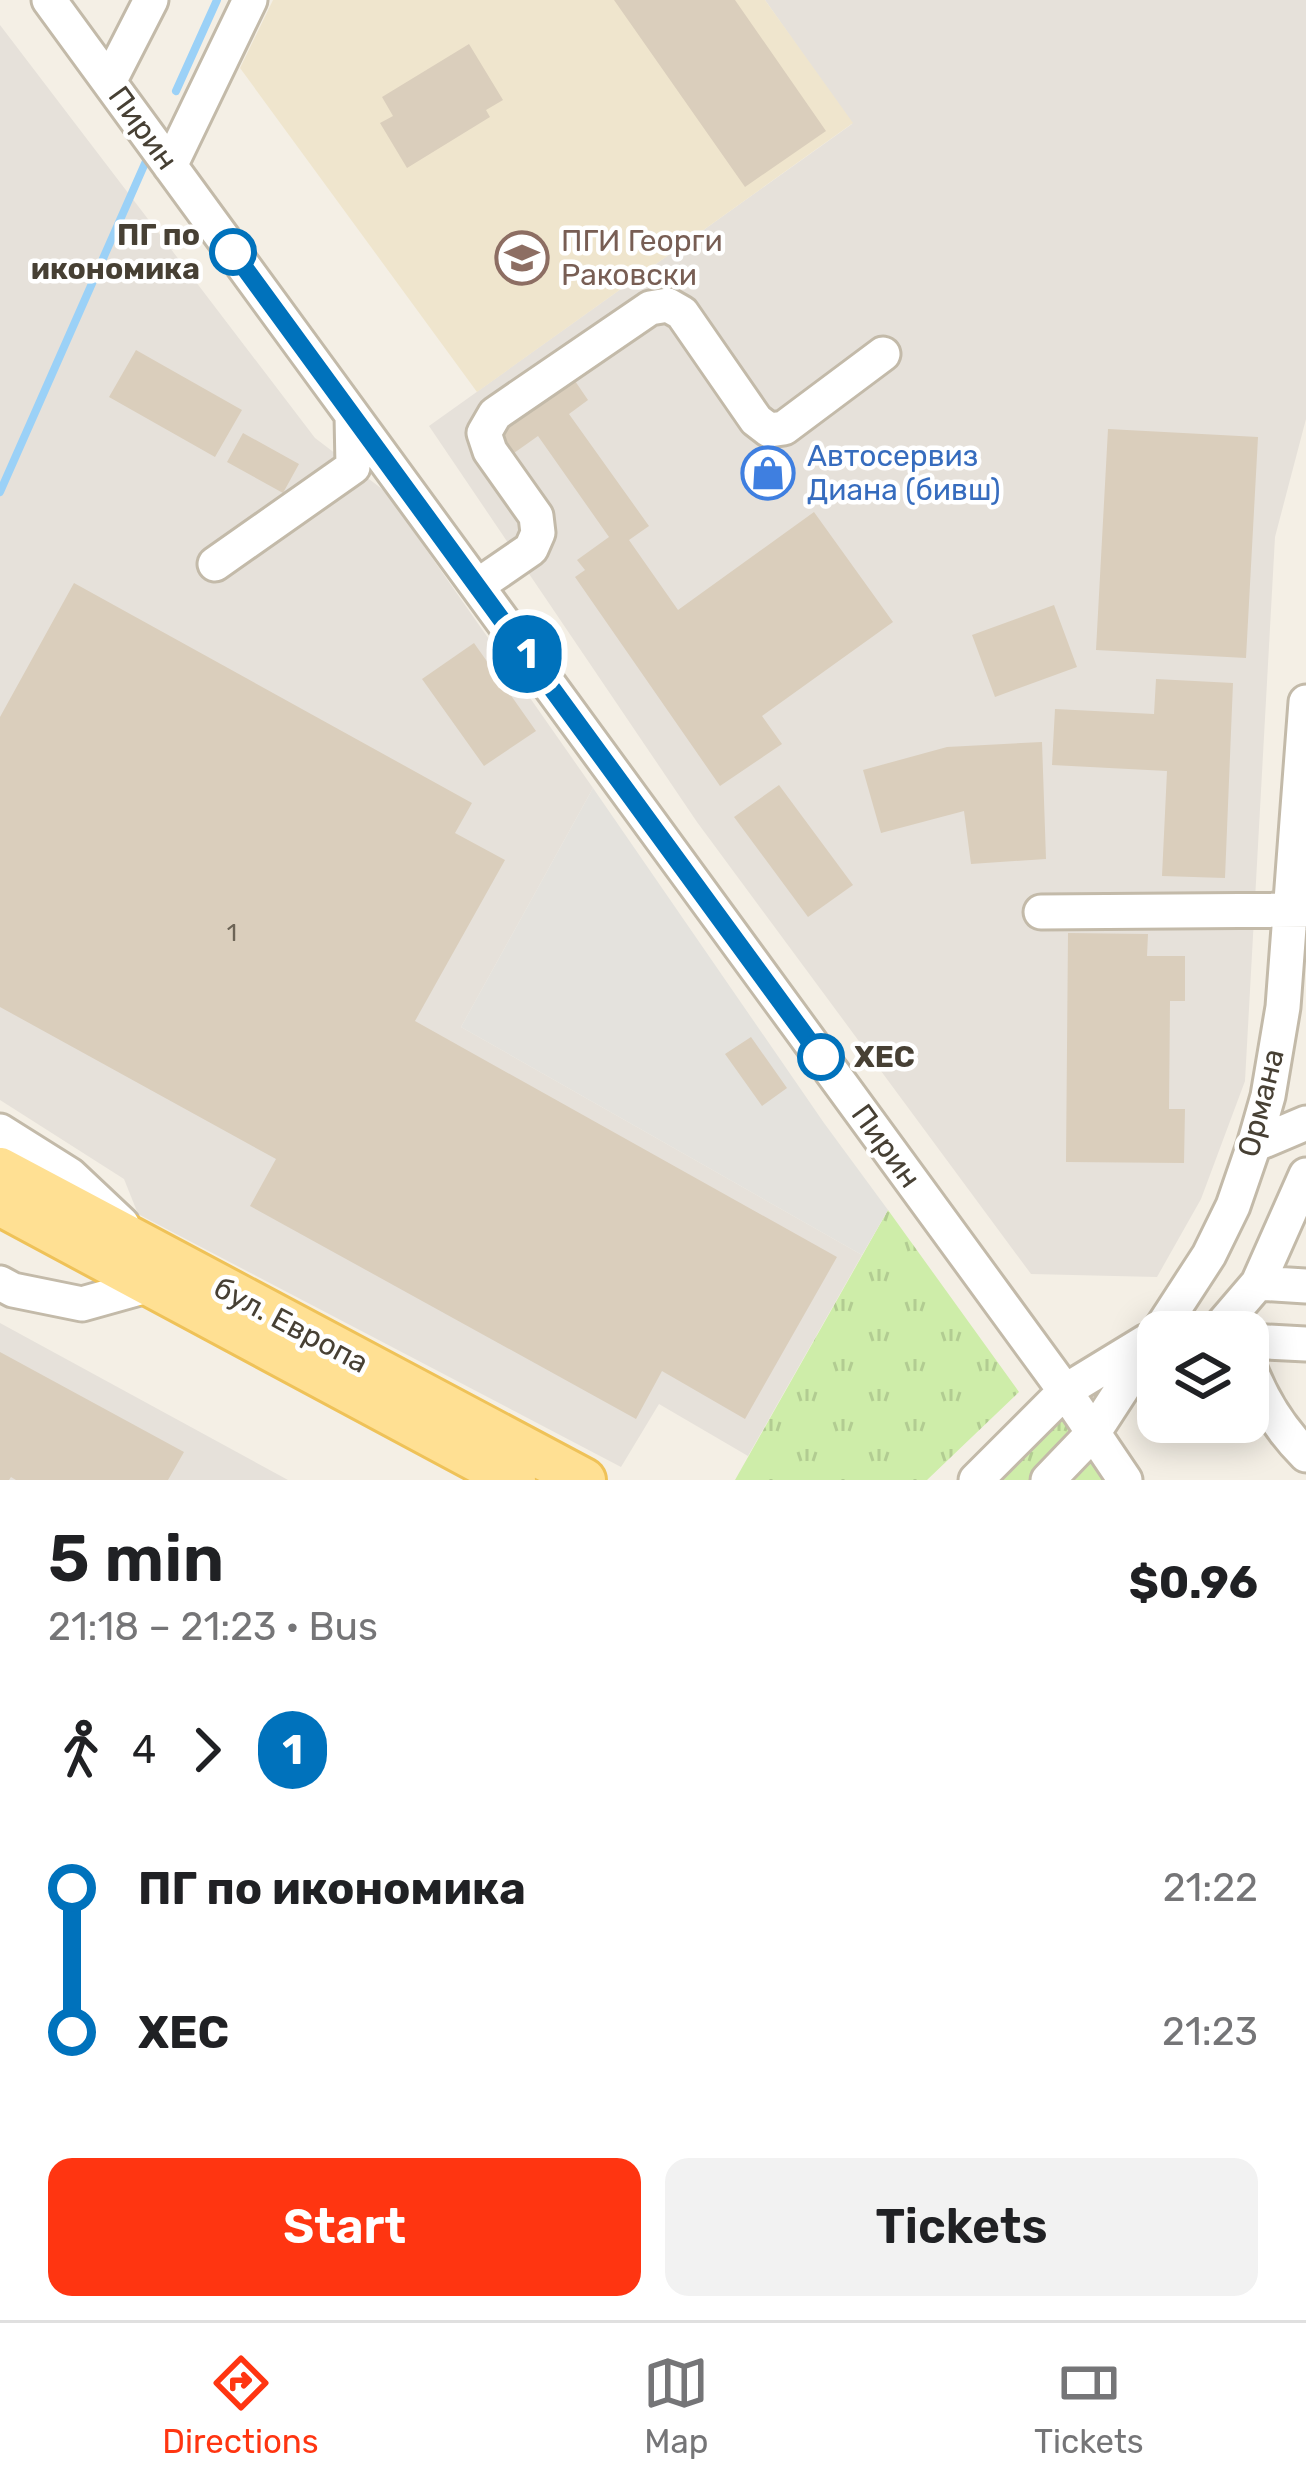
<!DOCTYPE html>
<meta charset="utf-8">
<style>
:root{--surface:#fff;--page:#f2f2f2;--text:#202124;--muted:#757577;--line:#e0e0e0;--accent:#ff3511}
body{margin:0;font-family:Rubik,sans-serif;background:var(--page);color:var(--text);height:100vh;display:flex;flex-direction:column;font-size:45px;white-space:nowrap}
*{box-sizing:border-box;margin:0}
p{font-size:39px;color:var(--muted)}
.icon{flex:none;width:66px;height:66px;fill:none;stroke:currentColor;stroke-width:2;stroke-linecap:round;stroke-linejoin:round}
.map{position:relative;height:1480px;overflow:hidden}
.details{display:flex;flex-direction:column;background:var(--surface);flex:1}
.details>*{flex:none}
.badge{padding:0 24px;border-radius:39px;font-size:42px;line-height:78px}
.fabs{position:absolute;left:1137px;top:1311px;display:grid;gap:24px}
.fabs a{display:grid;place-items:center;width:132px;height:132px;border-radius:24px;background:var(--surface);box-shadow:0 6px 30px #0003;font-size:60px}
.map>.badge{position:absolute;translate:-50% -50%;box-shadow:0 0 0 6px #fff}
.legs{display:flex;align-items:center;gap:18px;height:132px;padding:0 48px;font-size:39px}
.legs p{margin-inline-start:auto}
.overview{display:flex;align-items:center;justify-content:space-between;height:204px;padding:0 48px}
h1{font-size:66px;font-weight:600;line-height:90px}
.primary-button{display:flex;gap:24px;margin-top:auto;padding:24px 48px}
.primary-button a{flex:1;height:138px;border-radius:24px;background:var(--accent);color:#fff;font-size:48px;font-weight:600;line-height:138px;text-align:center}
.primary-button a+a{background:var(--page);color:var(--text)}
ul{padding:0 48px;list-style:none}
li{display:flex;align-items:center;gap:42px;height:144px;font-size:45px}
li i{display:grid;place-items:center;width:18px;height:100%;margin:0 15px;background:currentColor}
li i::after{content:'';width:30px;height:30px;margin:-15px;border:9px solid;border-radius:50%;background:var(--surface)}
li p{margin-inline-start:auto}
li:first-child i{background:linear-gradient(#0000 50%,currentColor 0)}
li:last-child i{background:linear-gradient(currentColor 50%,#0000 0)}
.tab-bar{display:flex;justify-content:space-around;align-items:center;height:168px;border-top:3px solid var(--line);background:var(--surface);font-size:33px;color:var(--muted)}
.tab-bar a{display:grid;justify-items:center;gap:6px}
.tab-bar .active{color:var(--accent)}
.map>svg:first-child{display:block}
.industrial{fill:#e6e1da}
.education{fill:#efe5cd}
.grass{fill:url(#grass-tufts)}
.parking{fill:#e4e2dd}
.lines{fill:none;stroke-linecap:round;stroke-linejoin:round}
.stream{stroke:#9bd1f7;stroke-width:8}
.building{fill:#dacebc}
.minor-casing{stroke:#c3baa9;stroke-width:39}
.major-casing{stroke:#efc258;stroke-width:48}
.minor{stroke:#fff;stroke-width:33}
.major{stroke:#ffe093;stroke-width:42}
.line-1-casing{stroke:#fff;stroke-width:27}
.line-1{stroke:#0072bc;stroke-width:18}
.stop-1-dot{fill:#fff;stroke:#0072bc;stroke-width:6}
.labels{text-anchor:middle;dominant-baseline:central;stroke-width:9;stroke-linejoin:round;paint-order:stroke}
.number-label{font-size:24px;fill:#6c6456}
.street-label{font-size:30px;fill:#474034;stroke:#fff}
.stop-label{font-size:30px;font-weight:bold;fill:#474034;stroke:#fff;text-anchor:end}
.education-label{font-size:30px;fill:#785e54;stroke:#fff;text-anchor:start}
.shop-label{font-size:30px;fill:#366cbe;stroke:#fff;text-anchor:start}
</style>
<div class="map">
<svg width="1306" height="1480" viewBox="0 0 1306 1480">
<defs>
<pattern id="grass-tufts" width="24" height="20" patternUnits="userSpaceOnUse" patternTransform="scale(3)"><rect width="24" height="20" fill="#ceeda9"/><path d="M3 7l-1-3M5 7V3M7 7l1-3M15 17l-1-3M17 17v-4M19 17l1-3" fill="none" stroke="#b2cc92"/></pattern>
</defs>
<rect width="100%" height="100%" fill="#f4efe5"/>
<path class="industrial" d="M765,0h541v419l-31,118 -30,544 -44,118 -44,78 -126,-3 -334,-452 -268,-396 423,-302z
M0,25l315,413 71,54 207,296 -132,239 401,228 -114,201 -89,-52 -38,63 -483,-253 -14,-35 -124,-79z
M0,1323l288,157h-288z"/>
<path class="education" d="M273,0h492l88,123 -376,269 -237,-324z"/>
<path class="grass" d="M888,1210l131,182 -92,88h-192z
M1065,1391l60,89h-149z"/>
<path class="parking" d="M593,788l231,335 64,87 -26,45 -401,-228z"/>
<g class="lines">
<path class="stream" d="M176,91l41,-91
M0,492l150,-340"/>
</g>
<path class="building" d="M614,0h121l91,131 -81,56z
M469,44l34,56 -17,10 4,7 -83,51 -27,-45 13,-7 -11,-19z
M136,350l106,60 -27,47 -106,-60z
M573,378l15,22 -19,14 80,112 -20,14 49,70 136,-98 79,110 -131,94 20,28 -62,42 -145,-209 10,-7 -8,-10 32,-23 -71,-101 -24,17 -15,-23z
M1108,429l150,8 -12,221 -150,-8z
M243,433l56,31 -16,29 -56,-31z
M74,583l398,220 -17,30 50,27 -90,161 422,236 -92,162 -83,-48 -26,48 -386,-213 26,-47 -276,-152v-290z
M1054,605l23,62 -82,30 -23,-62z
M474,643l62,88 -52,35 -62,-87z
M1156,679l77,4 -8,195 -63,-2 5,-105 -115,-6 3,-56 99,5z
M1042,742l4,117 -75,5 -7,-53 -83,22 -18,-63 84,-23z
M779,785l74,100 -45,32 -74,-100z
M1068,933l80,1 -1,22h38v45h-15l-1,108h16l-1,54 -118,-1z
M751,1037l36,51 -25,18 -37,-52z
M0,1352l184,100 -16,28h-152l-5,-3 -2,3h-9z"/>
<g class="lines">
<g class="minor-casing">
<path id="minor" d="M49,0l1016,1391 60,89
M109,82l42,-82
M170,166l80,-166
M215,564l138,-97 -1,-52
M477,586l54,-37 7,-16 -2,-17 -46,-65 -6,-18 11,-19 155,-106 18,-3 14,8 74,107 13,10 15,-2 99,-74
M1041,912l265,-2
M0,1131l70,44 52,49
M1254,1145l52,-22
M0,1283l13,7 69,14 68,-19
M1258,1283l48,3
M1216,1332l42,-49 48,-108
M1248,1341l58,3
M1248,1363c13,36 31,65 58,92
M976,1480l89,-89 82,-50
M1048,1480l46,-48 115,-177 24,-49 21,-61 14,-49 15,-89 23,-305"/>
</g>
<g class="major-casing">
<path id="major" d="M0,1169l584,311
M0,1204l514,276"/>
</g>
<use href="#minor" class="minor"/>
<use href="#major" class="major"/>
</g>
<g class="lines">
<g class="line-1-casing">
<path id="line-1" d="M233,252l588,805"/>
</g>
<use href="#line-1" class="line-1"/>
</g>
<defs>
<g id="school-ring" transform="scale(2.7)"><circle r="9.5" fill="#fff" stroke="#8d6e63" stroke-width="1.5"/><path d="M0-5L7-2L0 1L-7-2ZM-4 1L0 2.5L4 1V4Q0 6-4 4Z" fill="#8d6e63"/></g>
<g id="shop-ring" transform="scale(2.7)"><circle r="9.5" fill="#fff" stroke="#3f7fe0" stroke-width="1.5"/><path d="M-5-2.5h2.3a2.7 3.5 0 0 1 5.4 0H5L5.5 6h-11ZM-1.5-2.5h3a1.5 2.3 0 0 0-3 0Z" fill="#3f7fe0"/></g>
</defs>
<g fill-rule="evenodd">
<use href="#school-ring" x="522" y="258"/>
<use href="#shop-ring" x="768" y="473"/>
</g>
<g class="stop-1-dot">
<circle cx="233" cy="252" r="21"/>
<circle cx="821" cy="1057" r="21"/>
</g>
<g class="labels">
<g class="number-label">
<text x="232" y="933">1</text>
</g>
<g class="street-label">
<text transform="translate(143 128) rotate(54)">Пирин</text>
<text transform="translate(1261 1103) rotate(-76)">Ормана</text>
<text transform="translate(886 1146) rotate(54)">Пирин</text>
<text transform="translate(291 1325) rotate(28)">бул. Европа</text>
</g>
<g class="stop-label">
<text x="200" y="235">ПГ по<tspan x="200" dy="34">икономика</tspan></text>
<text x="854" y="1057" text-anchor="start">ХЕС</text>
</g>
<g class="education-label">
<text x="561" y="241">ПГИ Георги<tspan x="561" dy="34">Раковски</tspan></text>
</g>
<g class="shop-label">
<text x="807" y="456">Автосервиз<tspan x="807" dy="34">Диана (бивш)</tspan></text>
</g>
</g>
</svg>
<div class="fabs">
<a><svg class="icon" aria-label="layers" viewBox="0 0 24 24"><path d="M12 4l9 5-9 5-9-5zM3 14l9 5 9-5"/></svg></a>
</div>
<b class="badge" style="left:527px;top:654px;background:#0072bc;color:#fff">1</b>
</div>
<section class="details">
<div class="overview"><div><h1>5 min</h1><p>21:18 – 21:23 · Bus</p></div><b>$0.96</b></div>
<div class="legs"><svg class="icon" aria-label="walk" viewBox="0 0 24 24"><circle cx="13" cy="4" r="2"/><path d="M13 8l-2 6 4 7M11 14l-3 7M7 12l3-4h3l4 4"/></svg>4<svg class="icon" aria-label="forward" viewBox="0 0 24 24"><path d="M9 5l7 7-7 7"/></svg><b class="badge" style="background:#0072bc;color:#fff">1</b></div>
<ul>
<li><i style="color:#0072bc"></i><b>ПГ по икономика</b><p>21:22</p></li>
<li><i style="color:#0072bc"></i><b>ХЕС</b><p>21:23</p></li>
</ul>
<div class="primary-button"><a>Start</a><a>Tickets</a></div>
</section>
<nav class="tab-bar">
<a class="active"><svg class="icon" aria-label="directions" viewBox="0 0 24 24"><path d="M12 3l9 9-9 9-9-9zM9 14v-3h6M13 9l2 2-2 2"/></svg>Directions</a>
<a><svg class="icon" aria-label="map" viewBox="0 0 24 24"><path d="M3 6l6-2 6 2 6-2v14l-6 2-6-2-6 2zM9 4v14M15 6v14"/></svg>Map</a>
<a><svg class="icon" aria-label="tickets" viewBox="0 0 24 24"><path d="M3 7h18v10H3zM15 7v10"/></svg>Tickets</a>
</nav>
